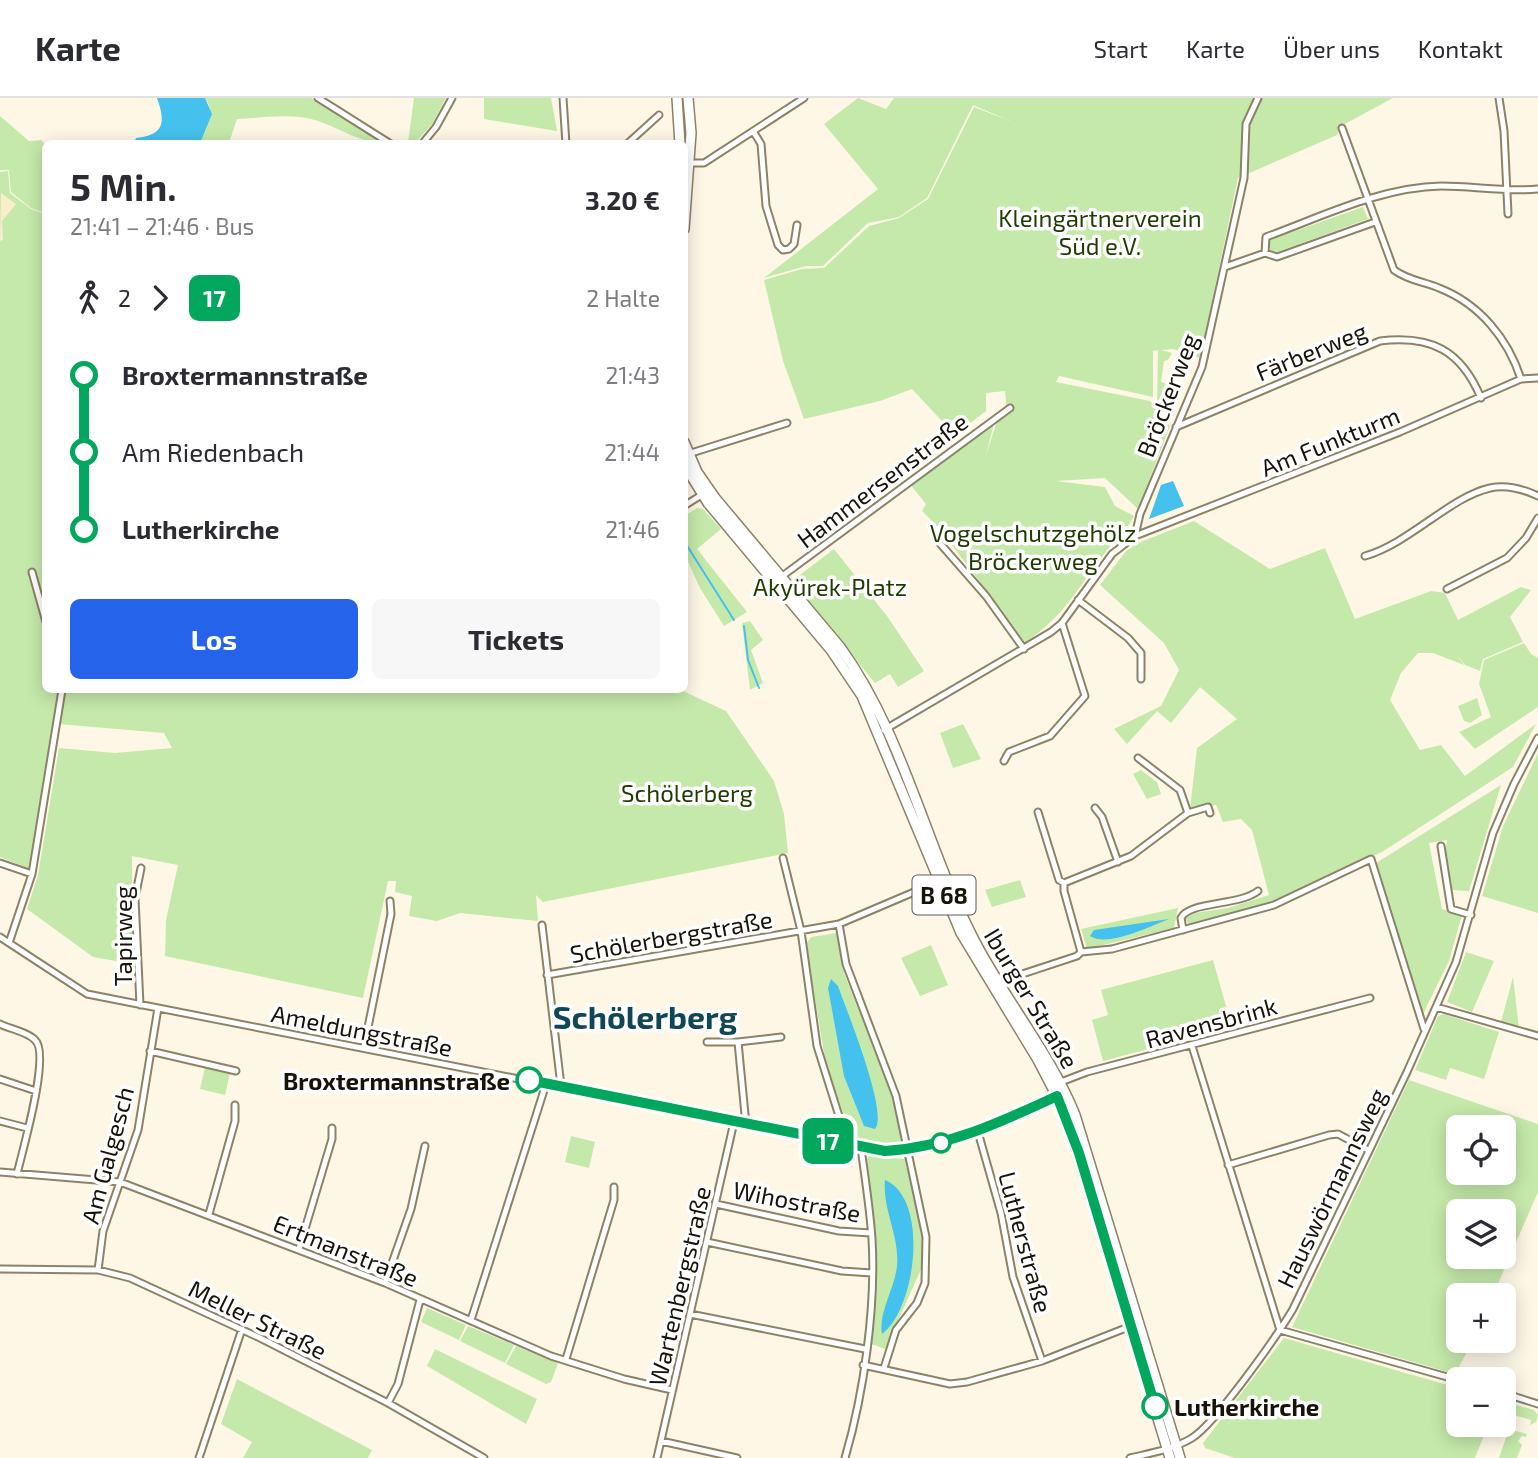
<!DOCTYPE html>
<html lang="de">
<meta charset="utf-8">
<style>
:root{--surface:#fff;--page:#f7f7f7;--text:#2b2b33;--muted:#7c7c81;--line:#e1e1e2;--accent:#2563eb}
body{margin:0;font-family:"Exo 2",sans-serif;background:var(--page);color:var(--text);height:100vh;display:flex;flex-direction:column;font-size:26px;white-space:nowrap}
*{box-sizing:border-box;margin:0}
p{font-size:23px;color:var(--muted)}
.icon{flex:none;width:38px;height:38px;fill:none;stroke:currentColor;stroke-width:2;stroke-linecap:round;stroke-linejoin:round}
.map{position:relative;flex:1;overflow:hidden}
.side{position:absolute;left:42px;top:42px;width:646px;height:553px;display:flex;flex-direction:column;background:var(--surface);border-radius:10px;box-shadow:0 4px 18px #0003}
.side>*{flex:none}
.badge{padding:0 14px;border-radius:10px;font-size:24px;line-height:46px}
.tools{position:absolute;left:1446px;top:1017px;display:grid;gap:14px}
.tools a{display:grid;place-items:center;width:70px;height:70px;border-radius:10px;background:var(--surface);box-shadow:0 4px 18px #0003;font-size:35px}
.map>.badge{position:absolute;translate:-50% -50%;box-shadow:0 0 0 4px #fff}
.legs{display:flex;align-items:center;gap:10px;height:77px;padding:0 28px;font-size:23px}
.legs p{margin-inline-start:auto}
.head{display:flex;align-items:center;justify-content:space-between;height:119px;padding:0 28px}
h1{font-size:38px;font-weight:700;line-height:52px}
.button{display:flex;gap:14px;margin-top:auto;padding:14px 28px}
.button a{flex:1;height:80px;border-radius:10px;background:var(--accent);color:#fff;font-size:28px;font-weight:700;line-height:80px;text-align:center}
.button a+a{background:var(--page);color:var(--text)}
ul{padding:0 28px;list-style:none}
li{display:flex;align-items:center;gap:24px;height:77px;font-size:26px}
li i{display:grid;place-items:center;width:10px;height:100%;margin:0 9px;background:currentColor}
li i::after{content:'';width:18px;height:18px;margin:-9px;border:5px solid;border-radius:50%;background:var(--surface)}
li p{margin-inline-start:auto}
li:first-child i{background:linear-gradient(#0000 50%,currentColor 0)}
li:last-child i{background:linear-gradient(currentColor 50%,#0000 0)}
header{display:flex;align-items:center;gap:42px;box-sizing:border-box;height:98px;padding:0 35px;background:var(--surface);border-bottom:2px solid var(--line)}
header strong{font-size:33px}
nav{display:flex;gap:38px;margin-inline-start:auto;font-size:24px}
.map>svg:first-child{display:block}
.green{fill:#c5e9aa;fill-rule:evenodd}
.sand{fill:#f8eec9}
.water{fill:#44c1ed}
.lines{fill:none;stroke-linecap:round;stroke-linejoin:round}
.stream{stroke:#44c1ed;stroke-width:2}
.minor-casing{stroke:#8d8267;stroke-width:9}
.primary-casing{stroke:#8d8267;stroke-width:12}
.minor{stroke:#fff;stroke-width:5}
.primary{stroke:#fff;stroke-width:9}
.line-1-casing{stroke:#fff;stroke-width:16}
.line-1{stroke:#00a75c;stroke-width:10}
.stop-1-dot{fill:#fff;stroke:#00a75c;stroke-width:3.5}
.labels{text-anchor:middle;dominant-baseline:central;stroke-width:7;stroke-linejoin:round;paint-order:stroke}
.shield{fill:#fff;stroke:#5d5a53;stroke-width:2}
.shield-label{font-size:23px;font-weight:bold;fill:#181309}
.park-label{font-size:24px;fill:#1f3c00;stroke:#fff}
.street-label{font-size:24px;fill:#181309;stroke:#fff}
.stop-label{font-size:24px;font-weight:bold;fill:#181309;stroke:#fff;text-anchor:end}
.district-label{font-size:32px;font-weight:bold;fill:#104655;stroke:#fff}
</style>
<header>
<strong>Karte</strong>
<nav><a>Start</a><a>Karte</a><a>Über uns</a><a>Kontakt</a></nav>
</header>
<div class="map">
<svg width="1538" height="1360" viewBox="0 0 1538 1360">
<rect width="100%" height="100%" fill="#fff7e6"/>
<path class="green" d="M205,0h106l72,45c-23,0 -45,-16 -68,-23 -25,-7 -53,-2 -78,-1l-8,24 -29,1c2,-18 18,-28 5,-46z
M414,0h32l-14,26 -17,19h-7z
M484,0h67l6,33 -73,-12z
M858,0l28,11 8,-11h499l-50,27 -6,10 -99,43 -38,180 -27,-9 -12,1 11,3 -4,7 -4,1 -3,21 14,5 -9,22 4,8 -13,-16 1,-51 -5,1v46l-94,-21 -3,6 94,19 20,25 -32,83 -33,-31 -49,3 49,6 10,19 19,10c-9,17 -19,23 -30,38 -25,33 -43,66 -79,88l-86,-114 -17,-17 4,-7 -17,-21 86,-63 -9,35 12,-37 9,-6 -2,-21 -19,2v18l-31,24 -43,-46 -32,12 -76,18 -21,-58 -19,-81 38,-11 22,-1 45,-42 30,-8 29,-19 46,-92 36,14 -37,-16 -46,93 -28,19 -31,6 -45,43h-17l-42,12 114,-89 -54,-65z
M0,18l29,25 12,-1 4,4v69l-14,-5 -20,-16 -2,-22h-9z
M8,73l2,22 21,16 14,5 1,476h635l45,21 48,70 10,33 4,39 -245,49 -7,-7 2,26 -78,-8 -23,8 -28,-5 3,-20 -17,-4 1,-11h-8l-25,117 -198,-42 1,-36 12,-55 -46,-9 1,108 -40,-7 -66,-48 11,-34 21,-127 56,5 57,-5 -8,-15 -106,-9 -25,146 -33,-13v-685z
M1363,109l5,12 -91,33 -7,-2v-10z
M697,410l6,1 18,20 -24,20 50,63 -23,14 -24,-38 -16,-35v-37z
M1194,423l76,48 55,-21 30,71 76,-28 14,2 13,27 63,-33 10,3 -21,27 13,25 -40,17 -3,12 -15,-6 -9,-11 8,11 -31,-12h-15l-17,20 -11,27 30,50 21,-5 24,31 71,-52 -23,43 -131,85 -109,51 -84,22 -5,-8 3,-3 41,-6 41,-13 -17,-65 -11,-11 -18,3 -7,-17 -26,4 7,-61 40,-29 -37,-32 -29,36 -14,-12 -30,33 -13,-15 47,-23 18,-36 -15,-27 -64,-58 26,-34 12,-8z
M834,451l53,67 37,55 -26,16 -8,-13 -15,9 -83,-102z
M750,523l13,19 -12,10 12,33 -13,7 -8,-67z
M1524,545l7,11 7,4v49l-63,42 -16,-17 32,-15 -12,-33 5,-24z
M1477,600l5,17 -12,8 -6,-2 -6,-15z
M963,626l18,35 -28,9 -13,-35z
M1538,655v160l-56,-17 21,-70z
M1141,672l16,12 4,12 -14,5 -14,-25z
M1501,687l-32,106 -18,-1 -6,-36 2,-14 -18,3 13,66 20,6 -13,46 -26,53 -47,-151z
M1020,782l6,17 -34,10 -7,-17z
M1178,810l-4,20 -87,21 -6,-20z
M837,835l7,40 51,130 7,41 -50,-4 -8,-16 2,-3 -20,-56 -20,-121 5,-7z
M931,847l17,40 -28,11 -19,-38z
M1466,854l28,9 -22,51 -25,-10z
M1213,862l19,67 -129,34 -11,-41 16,-5 -7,-25z
M1513,879l6,51 -18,-6z
M1444,916l55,18 -15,47 -34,-11 -4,12 -31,-10 23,-54z
M205,969l25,6 -5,22 -25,-6z
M1409,982l129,44v68l-45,103h-35v45l15,1 -18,33 -163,-47zM1503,1029v45h-45v-45zM1458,1113h45v45h-45z
M571,1038l24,6 -6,26 -24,-6z
M869,1058l38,3 18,94 -1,10 -39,86 -16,-6 7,-70 -10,-112z
M427,1210l39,17 -7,15 -38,-18z
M468,1228l46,19 -9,18 -45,-22z
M1284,1240l174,50v36l30,1 -13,33h-240l-30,-10 -2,-5z
M516,1248l42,17 -7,19 -5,2 -40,-20z
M435,1251l102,50 -11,25 -99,-58z
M237,1281l135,71 -4,8h-125l9,-16 -31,-18z
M1503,1303l31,9 4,5 -2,7 -6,3 1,-5 -28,-8z
M1509,1331l18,5 -1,3 -4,-1 -4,5 4,4 -5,13h-18z"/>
<path class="sand" d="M1,95l15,11 -14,17 1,19 -3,1z"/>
<path class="water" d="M157,0h48l7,16 -12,29h-66l2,-5c28,-3 30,-15 21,-40z
M1173,383l11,25 -35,13 12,-34z
M1169,821c-19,7 -61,29 -79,17l4,-6z
M831,881l7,7c8,23 51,127 37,143l-11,-3 -20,-50 -16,-88z
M885,1082c45,19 31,129 -3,154 -4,-21 13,-46 15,-68 3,-30 -15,-57 -12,-86z"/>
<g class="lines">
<path class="stream" d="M684,443l50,79
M744,528l4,34 11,28"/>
<g class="minor-casing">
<path id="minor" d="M318,0l73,46
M563,0l3,46
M1499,0l5,33 4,83
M1342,30l52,142c15,11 29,11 45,18 41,16 69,51 82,91
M753,33l8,13 5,62 12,39 5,5 6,-1 5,-5 3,-19
M422,46l14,-17 16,-29
M627,46l32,-29
M689,65h15l100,-65
M1375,124l-98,35 -12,-4 1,-16c55,-20 115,-50 175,-51 33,0 64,6 97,3
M1225,169l40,-14
M1176,329l204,-86c51,-6 81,9 101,57
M688,356l99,-31
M684,408l19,-12
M1135,438l5,-22 62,-147 42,-189 2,-54 12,-26
M937,442l49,56 38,53
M1365,458c45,-13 85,-59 125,-68 17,-4 33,1 48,8
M32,474l14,50
M781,479l229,-169
M1447,491l60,-31 19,-20 12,-20
M1078,502l50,38 13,15v26
M884,632l167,-98 11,-9 50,-69 23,-18 265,-104 121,-53 17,-1
M1004,663l5,-9 41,-16 35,-40 -23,-73
M1095,710l7,9 16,45
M1038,714l21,68 5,3v8l17,61
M1188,715l20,-6 2,6
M1441,748l10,63 20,6
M783,760l18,73 16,115 27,86v13
M0,765l32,11
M1064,785l67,-27 57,-43 -8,-23 -42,-32
M839,826l7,40 50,132 30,141 -1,46 -8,20 -21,27 -12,38
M542,827l19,161
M1183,832l-2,-12c8,-17 58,-12 77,-27
M0,839l87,57 798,157c63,-3 116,-29 172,-55l4,-14 26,-10 283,-74
M9,845l23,-69 30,-184
M547,877l292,-51 101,-43
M998,884l79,-26 4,-4 31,-3 162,-44 97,-46 53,170
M140,907l-5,-107 6,-30
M1436,909l102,29
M0,926c10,5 28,8 35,16 16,14 -13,112 -18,134
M707,944h31l43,-5
M738,944l8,83
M1192,948l88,284
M364,949l27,-133 -1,-13
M150,953l86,20
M0,981l36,12
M0,1023l27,7
M978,1034l23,81 12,64 29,84
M1228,1067l101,-30 9,-1 30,16
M0,1074l120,10 265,101 166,73 73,23 48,11
M716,1106l123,27 32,2
M209,1116l26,-93v-16
M707,1144l135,29 30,2
M299,1151l33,-110v-11
M0,1171l98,1 32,8 130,60 128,65 96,55
M98,1172l5,-39 35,-101 20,-122
M385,1185l26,-74 14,-63
M690,1216l175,35
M471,1222l75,-236
M1280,1232l178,50
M566,1261l48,-159v-13
M863,1267l87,19 17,-2 75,-21 89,-35
M1503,1295l35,11
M388,1305l10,-19 22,-84
M661,1343l76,17
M199,1360l43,-129
M657,1360l77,-336
M845,1360c19,-65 31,-151 27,-219 -2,-30 -7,-61 -11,-91
M1130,1360c21,-5 44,-9 62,-20 24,-15 85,-102 101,-129l114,-237 49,-110 37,-129 21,-49 24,-46"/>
</g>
<g class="primary-casing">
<path id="primary" d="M677,0l3,46
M684,131l7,-96 -3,-35
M684,344l13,30 18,26 125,149c63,87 84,194 132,289 31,62 77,115 103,179l105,343
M684,366l24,39 123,147 31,46 99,237 77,127 26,50 106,348"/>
</g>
<use href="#minor" class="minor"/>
<use href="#primary" class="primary"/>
</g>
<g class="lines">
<g class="line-1-casing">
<path id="line-1" d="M529,982l356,71c63,-4 116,-29 172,-55l22,57 76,253"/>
</g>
<use href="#line-1" class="line-1"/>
</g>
<g class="stop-1-dot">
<circle cx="529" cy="982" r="12"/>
<circle cx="941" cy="1045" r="9"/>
<circle cx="1155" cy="1308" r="12"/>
</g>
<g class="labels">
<rect class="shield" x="912.5" y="777.5" width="63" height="39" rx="5"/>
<g class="shield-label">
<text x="944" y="797">B 68</text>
</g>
<g class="park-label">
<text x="1100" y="119">Kleingärtnerverein<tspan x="1100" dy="28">Süd e.V.</tspan></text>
<text x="1033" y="434">Vogelschutzgehölz<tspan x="1033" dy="28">Bröckerweg</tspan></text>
<text x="830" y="488">Akyürek-Platz</text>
<text x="687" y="694">Schölerberg</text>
</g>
<g class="street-label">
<text transform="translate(1311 253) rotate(-22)">Färberweg</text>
<text transform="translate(1167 297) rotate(-69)">Bröckerweg</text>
<text transform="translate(1330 343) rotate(-22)">Am Funkturm</text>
<text transform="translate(882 382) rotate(-37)">Hammersenstraße</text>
<text transform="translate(122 838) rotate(-90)">Tapirweg</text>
<text transform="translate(671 838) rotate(-10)">Schölerbergstraße</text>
<text transform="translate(1032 900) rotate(59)">Iburger Straße</text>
<text transform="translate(1211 924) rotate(-15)">Ravensbrink</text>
<text transform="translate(362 932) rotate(11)">Ameldungstraße</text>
<text transform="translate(107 1057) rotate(-75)">Am Galgesch</text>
<text transform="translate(1331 1090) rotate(-64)">Hauswörmannsweg</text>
<text transform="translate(797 1103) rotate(11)">Wihostraße</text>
<text transform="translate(1026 1144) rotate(75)">Lutherstraße</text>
<text transform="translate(346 1152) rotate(22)">Ertmanstraße</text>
<text transform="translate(679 1188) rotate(-77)">Wartenbergstraße</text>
<text transform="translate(258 1221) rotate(26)">Meller Straße</text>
</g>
<g class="stop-label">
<text x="510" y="982">Broxtermannstraße</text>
<text x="1174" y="1308" text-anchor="start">Lutherkirche</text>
</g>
<g class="district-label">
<text x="645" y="918">Schölerberg</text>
</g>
</g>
</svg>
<div class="tools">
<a><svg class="icon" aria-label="locate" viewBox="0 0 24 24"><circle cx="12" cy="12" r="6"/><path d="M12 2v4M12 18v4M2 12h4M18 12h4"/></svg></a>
<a><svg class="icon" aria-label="layers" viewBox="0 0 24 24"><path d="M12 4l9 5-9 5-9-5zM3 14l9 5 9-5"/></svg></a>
<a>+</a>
<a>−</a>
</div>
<b class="badge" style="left:828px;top:1043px;background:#00a75c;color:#fff">17</b>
<section class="side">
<div class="head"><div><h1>5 Min.</h1><p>21:41 – 21:46 · Bus</p></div><b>3.20 €</b></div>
<div class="legs"><svg class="icon" aria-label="walk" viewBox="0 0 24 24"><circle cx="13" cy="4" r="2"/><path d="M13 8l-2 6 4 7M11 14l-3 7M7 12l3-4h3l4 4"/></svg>2<svg class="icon" aria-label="forward" viewBox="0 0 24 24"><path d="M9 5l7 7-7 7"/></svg><b class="badge" style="background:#00a75c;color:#fff">17</b><p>2 Halte</p></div>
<ul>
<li><i style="color:#00a75c"></i><b>Broxtermannstraße</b><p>21:43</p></li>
<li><i style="color:#00a75c"></i><span>Am Riedenbach</span><p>21:44</p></li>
<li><i style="color:#00a75c"></i><b>Lutherkirche</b><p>21:46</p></li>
</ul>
<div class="button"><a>Los</a><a>Tickets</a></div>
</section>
</div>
